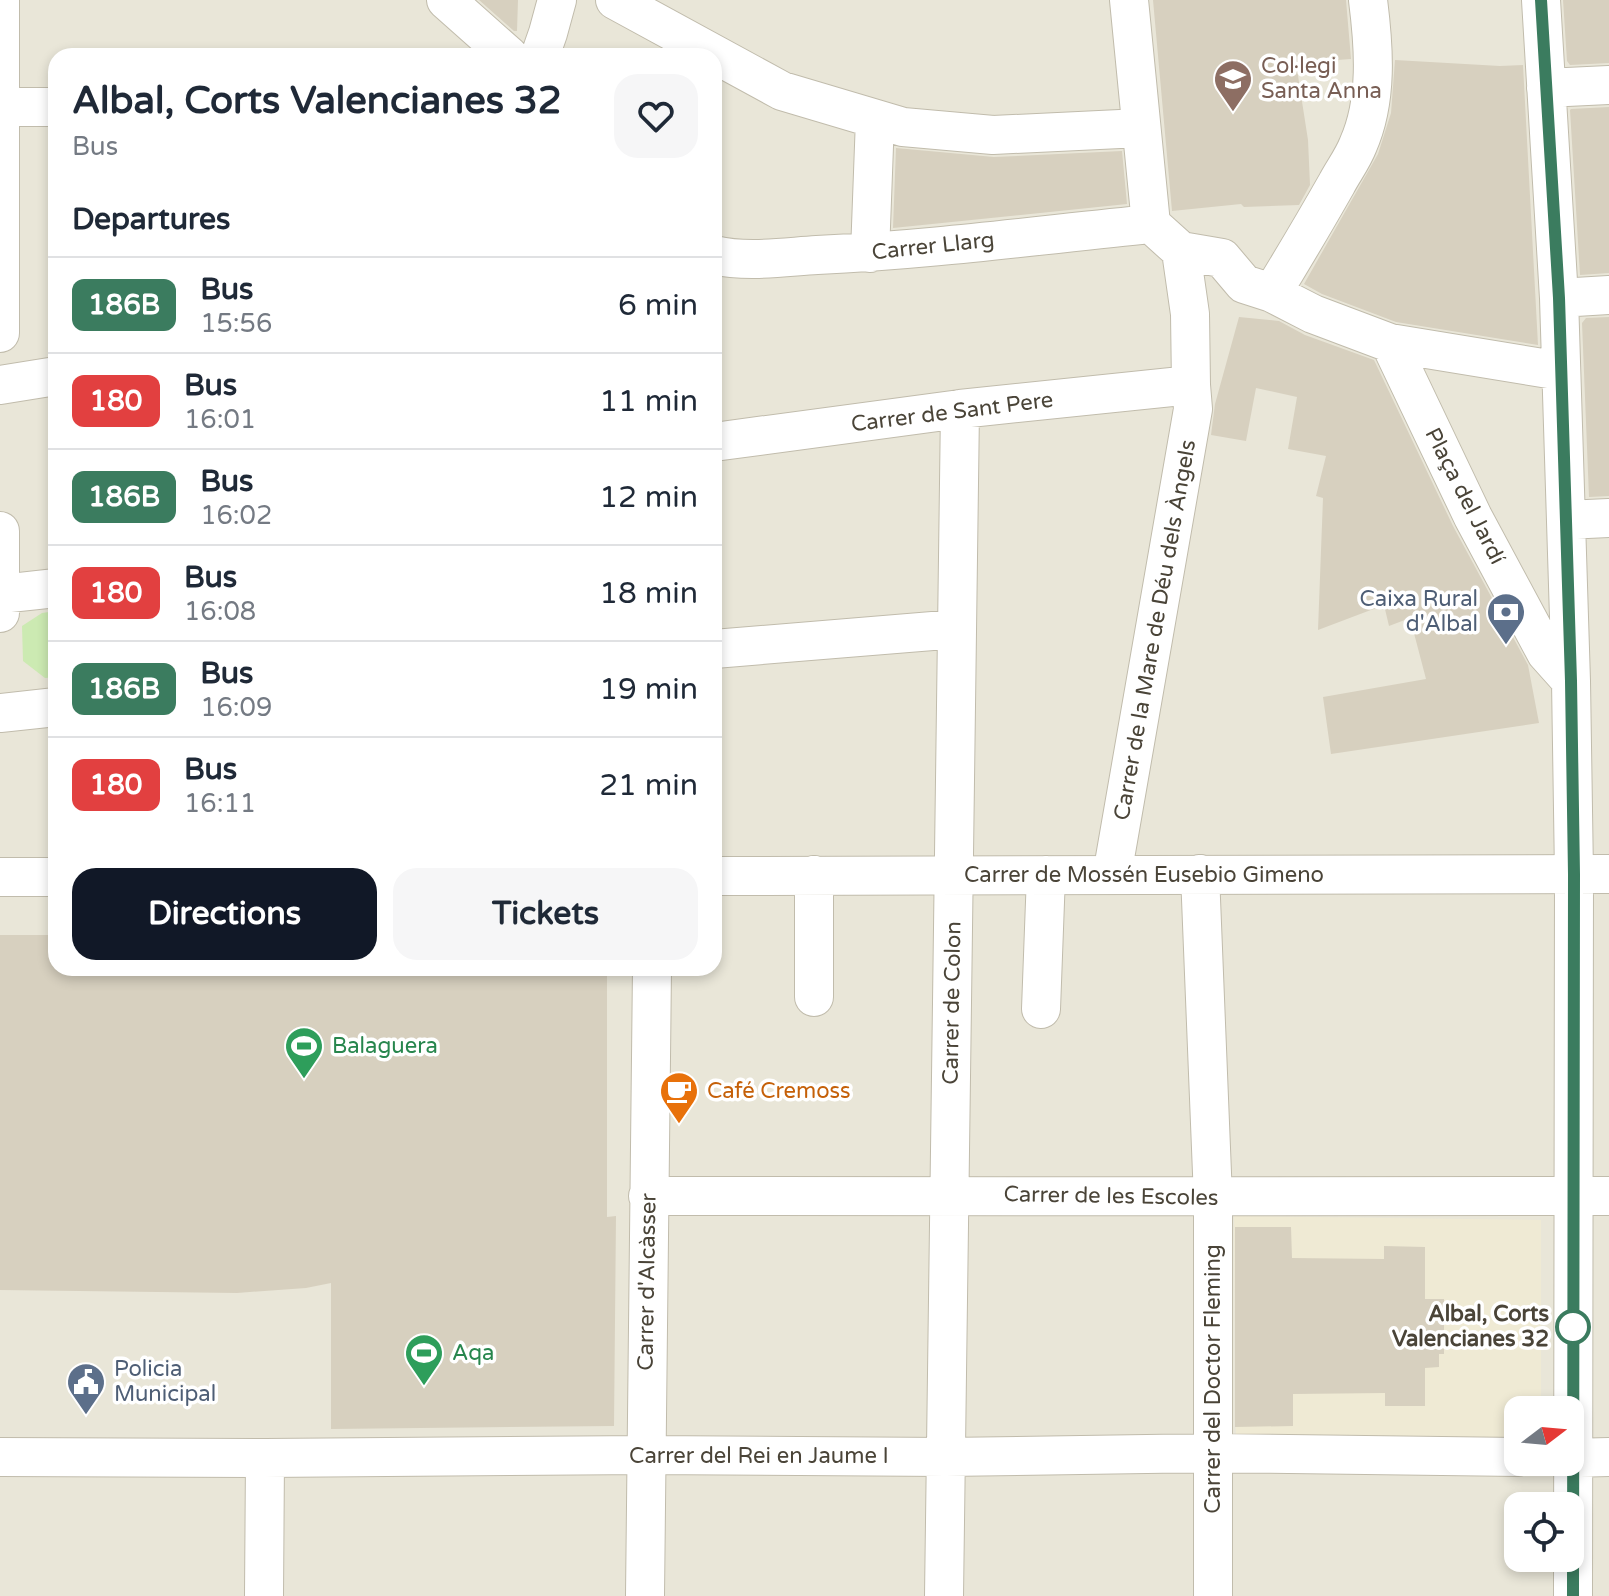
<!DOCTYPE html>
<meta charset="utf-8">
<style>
:root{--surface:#fff;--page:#f6f6f7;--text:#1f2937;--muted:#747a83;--line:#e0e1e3;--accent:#111827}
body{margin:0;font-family:"Varela Round",sans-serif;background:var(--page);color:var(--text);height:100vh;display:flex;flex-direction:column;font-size:30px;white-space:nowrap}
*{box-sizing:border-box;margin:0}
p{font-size:26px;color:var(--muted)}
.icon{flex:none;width:44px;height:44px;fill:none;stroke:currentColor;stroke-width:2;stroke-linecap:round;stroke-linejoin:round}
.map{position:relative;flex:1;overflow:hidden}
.panel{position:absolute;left:48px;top:48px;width:674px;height:928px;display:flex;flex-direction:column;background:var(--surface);border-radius:24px;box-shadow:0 4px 12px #0003}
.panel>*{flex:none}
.badge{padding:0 16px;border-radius:12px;font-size:28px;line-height:52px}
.needle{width:52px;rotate:74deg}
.fabs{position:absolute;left:1504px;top:1396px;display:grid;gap:16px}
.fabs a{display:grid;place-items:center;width:80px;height:80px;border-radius:16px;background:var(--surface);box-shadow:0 4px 12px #0003;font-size:40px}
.map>.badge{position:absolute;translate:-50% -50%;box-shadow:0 0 0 4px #fff}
h2{padding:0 24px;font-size:30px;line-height:72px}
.round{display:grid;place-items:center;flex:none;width:84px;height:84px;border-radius:24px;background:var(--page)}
.summary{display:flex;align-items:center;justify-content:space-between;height:136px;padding:0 24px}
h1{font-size:38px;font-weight:700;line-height:60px}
.cta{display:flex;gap:16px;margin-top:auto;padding:16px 24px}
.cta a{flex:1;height:92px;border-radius:24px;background:var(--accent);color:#fff;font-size:32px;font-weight:700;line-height:92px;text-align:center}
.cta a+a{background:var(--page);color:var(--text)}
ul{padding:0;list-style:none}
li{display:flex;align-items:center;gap:24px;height:96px;padding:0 24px;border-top:2px solid var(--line)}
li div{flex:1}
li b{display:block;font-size:30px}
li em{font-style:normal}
li .badge{min-width:88px;font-weight:700;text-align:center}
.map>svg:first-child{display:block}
.residential{fill:#e9e6d8;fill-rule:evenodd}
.education{fill:#efead4}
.green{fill:#cceab2}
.building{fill:#d7d0bf}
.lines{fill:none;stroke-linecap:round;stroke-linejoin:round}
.minor-casing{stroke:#c1bcac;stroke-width:40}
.minor{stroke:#fff;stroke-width:38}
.line-casing{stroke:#fff;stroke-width:18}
.line{stroke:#3b7c5f;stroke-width:12}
.stop-dot{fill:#fff;stroke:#3b7c5f;stroke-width:4}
.labels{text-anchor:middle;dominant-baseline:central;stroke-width:7;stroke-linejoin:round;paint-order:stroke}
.education-label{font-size:22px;fill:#785e54;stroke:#fff;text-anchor:start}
.street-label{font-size:22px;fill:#4a4438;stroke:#fff}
.service-label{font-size:22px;fill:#4e5e75;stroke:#fff;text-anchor:end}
.leisure-label{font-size:22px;fill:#27864d;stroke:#fff;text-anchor:start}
.food-label{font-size:22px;fill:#c56008;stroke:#fff;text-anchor:start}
.stop-label{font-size:22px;font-weight:bold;fill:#4a4438;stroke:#fff;text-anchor:end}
</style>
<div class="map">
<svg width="1609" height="1596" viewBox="0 0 1609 1596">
<rect width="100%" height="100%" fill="#f5f3ea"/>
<path class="residential" d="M0,0h1609v1596h-1609zM56,56h658v912h-658zM1518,1410h52v52h-52zM1518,1506h52v52h-52z"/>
<path class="education" d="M1234,1216l307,4v190h-23v30h-282z"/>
<path class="green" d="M56,611v66l-11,1 -22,-17 -1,-35 20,-13z"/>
<path class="building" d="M479,0h39l-1,31h-3z
M1153,0h193l5,59 -55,4 12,77 2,45 -11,20 -55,2 -3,-3 -69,7z
M1563,0h46v63l-39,2 -3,-4z
M1395,60l105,6 23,-1 15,280 -142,-23 -74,-28 -18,-10 74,-130 13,-41z
M1609,107v166l-29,2 -10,-165 1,-1z
M896,148l98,9 128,-6 5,53 -234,24z
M1239,317l40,4 26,14 69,25 79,166 75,139 11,58 -208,31 -8,-57 103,-18 -16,-61 -21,8 -5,-21 -66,25 5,-132 -7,-2 10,-40 -38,-7 9,-52 -41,-9 -10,53 -35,-6 4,-31z
M1609,317v179l-20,1 -7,-174 4,-5z
M0,935h56v33h551v249l9,-1 -2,210 -283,3v-146l-25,5 -69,5 -237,-3z
M1235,1227h56l1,31 92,1v-13l41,1v52h19v55h-5v13l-14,1v38h-40v-13l-92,1v32l-58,1z"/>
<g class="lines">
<g class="minor-casing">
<path id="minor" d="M446,0l63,56
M615,0l167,91 121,36 90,8 148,-7
M1129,0l22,224
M1541,0l18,298 12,383 3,193 -1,722
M540,56l8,-23 9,-33
M1546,88l63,-3
M0,107h56
M1151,224l30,27 41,7 22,26 28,9 41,21 77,29 171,28
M870,253l5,-134
M714,255c33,8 70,2 103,0 112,-5 223,-20 334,-31
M1272,293c22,-36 44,-73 65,-110 7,-13 16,-25 21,-38 20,-45 16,-98 10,-145
M1559,298l50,-3
M0,333v-333
M1390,343l83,174 73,136 25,28
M0,385l56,-9
M714,442l246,-33 231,-24
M1566,520l43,-2
M0,531v82
M0,594l56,-6
M714,649l243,-20
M0,713l56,-6
M1200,874l13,324v398
M1112,875l81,-466 -2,-24 -1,-71 -9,-63
M714,876l895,-2
M0,877h56
M814,997v-122
M1041,1009l5,-134
M648,1196c320,-2 641,3 961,0
M0,1457l265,1 381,-3 300,2 266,-4 306,4
M1570,1458l39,-1
M264,1596l1,-138
M645,1596l7,-628
M944,1596l16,-1187"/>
</g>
<use href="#minor" class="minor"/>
</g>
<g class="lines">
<g class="line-casing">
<path id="line" d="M1541,0l18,298 12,383 3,193 -1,722"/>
</g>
<use href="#line" class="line"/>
</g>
<defs>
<g id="school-pin" transform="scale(2)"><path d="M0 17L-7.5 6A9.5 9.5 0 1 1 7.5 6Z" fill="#8d6e63" stroke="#fff"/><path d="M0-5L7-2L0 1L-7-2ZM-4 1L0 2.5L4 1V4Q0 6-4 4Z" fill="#fff"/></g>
<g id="bank-pin" transform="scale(2)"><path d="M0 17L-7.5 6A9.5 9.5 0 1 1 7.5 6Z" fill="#5c6f8a" stroke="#fff"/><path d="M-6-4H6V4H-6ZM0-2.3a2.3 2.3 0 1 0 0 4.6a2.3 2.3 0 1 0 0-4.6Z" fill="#fff"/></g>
<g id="stadium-pin" transform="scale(2)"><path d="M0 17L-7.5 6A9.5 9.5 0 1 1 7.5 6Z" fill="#2e9e5b" stroke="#fff"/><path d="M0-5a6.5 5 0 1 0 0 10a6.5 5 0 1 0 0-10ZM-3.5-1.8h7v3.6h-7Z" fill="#fff"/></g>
<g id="cafe-pin" transform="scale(2)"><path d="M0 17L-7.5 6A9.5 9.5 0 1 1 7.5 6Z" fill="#e8710a" stroke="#fff"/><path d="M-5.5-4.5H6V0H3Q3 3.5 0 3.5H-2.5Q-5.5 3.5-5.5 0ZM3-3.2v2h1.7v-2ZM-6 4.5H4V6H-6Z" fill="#fff"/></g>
<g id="civic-pin" transform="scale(2)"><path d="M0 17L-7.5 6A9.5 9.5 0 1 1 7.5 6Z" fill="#5c6f8a" stroke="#fff"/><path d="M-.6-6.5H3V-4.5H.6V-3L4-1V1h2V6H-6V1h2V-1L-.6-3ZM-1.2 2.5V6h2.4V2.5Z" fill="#fff"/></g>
</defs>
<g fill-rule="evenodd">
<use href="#school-pin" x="1233" y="79"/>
<use href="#bank-pin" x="1506" y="612"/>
<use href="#stadium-pin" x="304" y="1046"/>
<use href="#cafe-pin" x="679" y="1091"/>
<use href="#stadium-pin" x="424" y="1353"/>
<use href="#civic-pin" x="86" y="1382"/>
</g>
<circle class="stop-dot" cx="1573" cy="1327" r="16"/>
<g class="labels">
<g class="education-label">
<text x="1261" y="66">Col·legi<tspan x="1261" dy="25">Santa Anna</tspan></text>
</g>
<g class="street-label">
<text transform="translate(933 246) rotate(-6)">Carrer Llarg</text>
<text transform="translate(952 412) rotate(-7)">Carrer de Sant Pere</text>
<text transform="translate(1465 496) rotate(63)">Plaça del Jardí</text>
<text transform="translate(1155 630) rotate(-80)">Carrer de la Mare de Déu dels Àngels</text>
<text x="1144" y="875">Carrer de Mossén Eusebio Gimeno</text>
<text transform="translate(952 1003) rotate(-89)">Carrer de Colon</text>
<text transform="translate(1111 1196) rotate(1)">Carrer de les Escoles</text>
<text transform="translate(647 1282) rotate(-89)">Carrer d'Alcàsser</text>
<text transform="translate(1213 1379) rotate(-90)">Carrer del Doctor Fleming</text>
<text x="759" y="1456">Carrer del Rei en Jaume I</text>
</g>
<g class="service-label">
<text x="1478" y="599">Caixa Rural<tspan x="1478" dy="25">d'Albal</tspan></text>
<text x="114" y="1369" text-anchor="start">Policia<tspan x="114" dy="25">Municipal</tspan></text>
</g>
<g class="leisure-label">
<text x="332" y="1046">Balaguera</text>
<text x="452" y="1353">Aqa</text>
</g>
<g class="food-label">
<text x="707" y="1091">Café Cremoss</text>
</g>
<g class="stop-label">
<text x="1549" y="1314">Albal, Corts<tspan x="1549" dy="25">Valencianes 32</tspan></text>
</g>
</g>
</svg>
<div class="fabs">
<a><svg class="needle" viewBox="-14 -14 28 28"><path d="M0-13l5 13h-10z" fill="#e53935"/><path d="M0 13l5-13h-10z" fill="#747a83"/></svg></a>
<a><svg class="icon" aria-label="locate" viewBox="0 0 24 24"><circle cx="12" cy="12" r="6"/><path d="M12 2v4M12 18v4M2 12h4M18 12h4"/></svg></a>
</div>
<section class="panel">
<div class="summary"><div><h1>Albal, Corts Valencianes 32</h1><p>Bus</p></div><a class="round"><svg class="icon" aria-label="heart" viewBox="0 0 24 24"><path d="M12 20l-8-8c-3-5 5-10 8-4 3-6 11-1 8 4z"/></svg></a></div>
<h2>Departures</h2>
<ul>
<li><span class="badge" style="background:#3b7c5f;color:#fff">186B</span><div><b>Bus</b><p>15:56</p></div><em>6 min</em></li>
<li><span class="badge" style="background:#e24040;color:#fff">180</span><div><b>Bus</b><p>16:01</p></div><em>11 min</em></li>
<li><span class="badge" style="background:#3b7c5f;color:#fff">186B</span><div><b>Bus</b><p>16:02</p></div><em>12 min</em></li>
<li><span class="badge" style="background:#e24040;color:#fff">180</span><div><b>Bus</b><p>16:08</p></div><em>18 min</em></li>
<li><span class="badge" style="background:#3b7c5f;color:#fff">186B</span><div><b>Bus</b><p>16:09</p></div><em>19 min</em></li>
<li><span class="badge" style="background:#e24040;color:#fff">180</span><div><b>Bus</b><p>16:11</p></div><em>21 min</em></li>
</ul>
<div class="cta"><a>Directions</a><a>Tickets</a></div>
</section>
</div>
